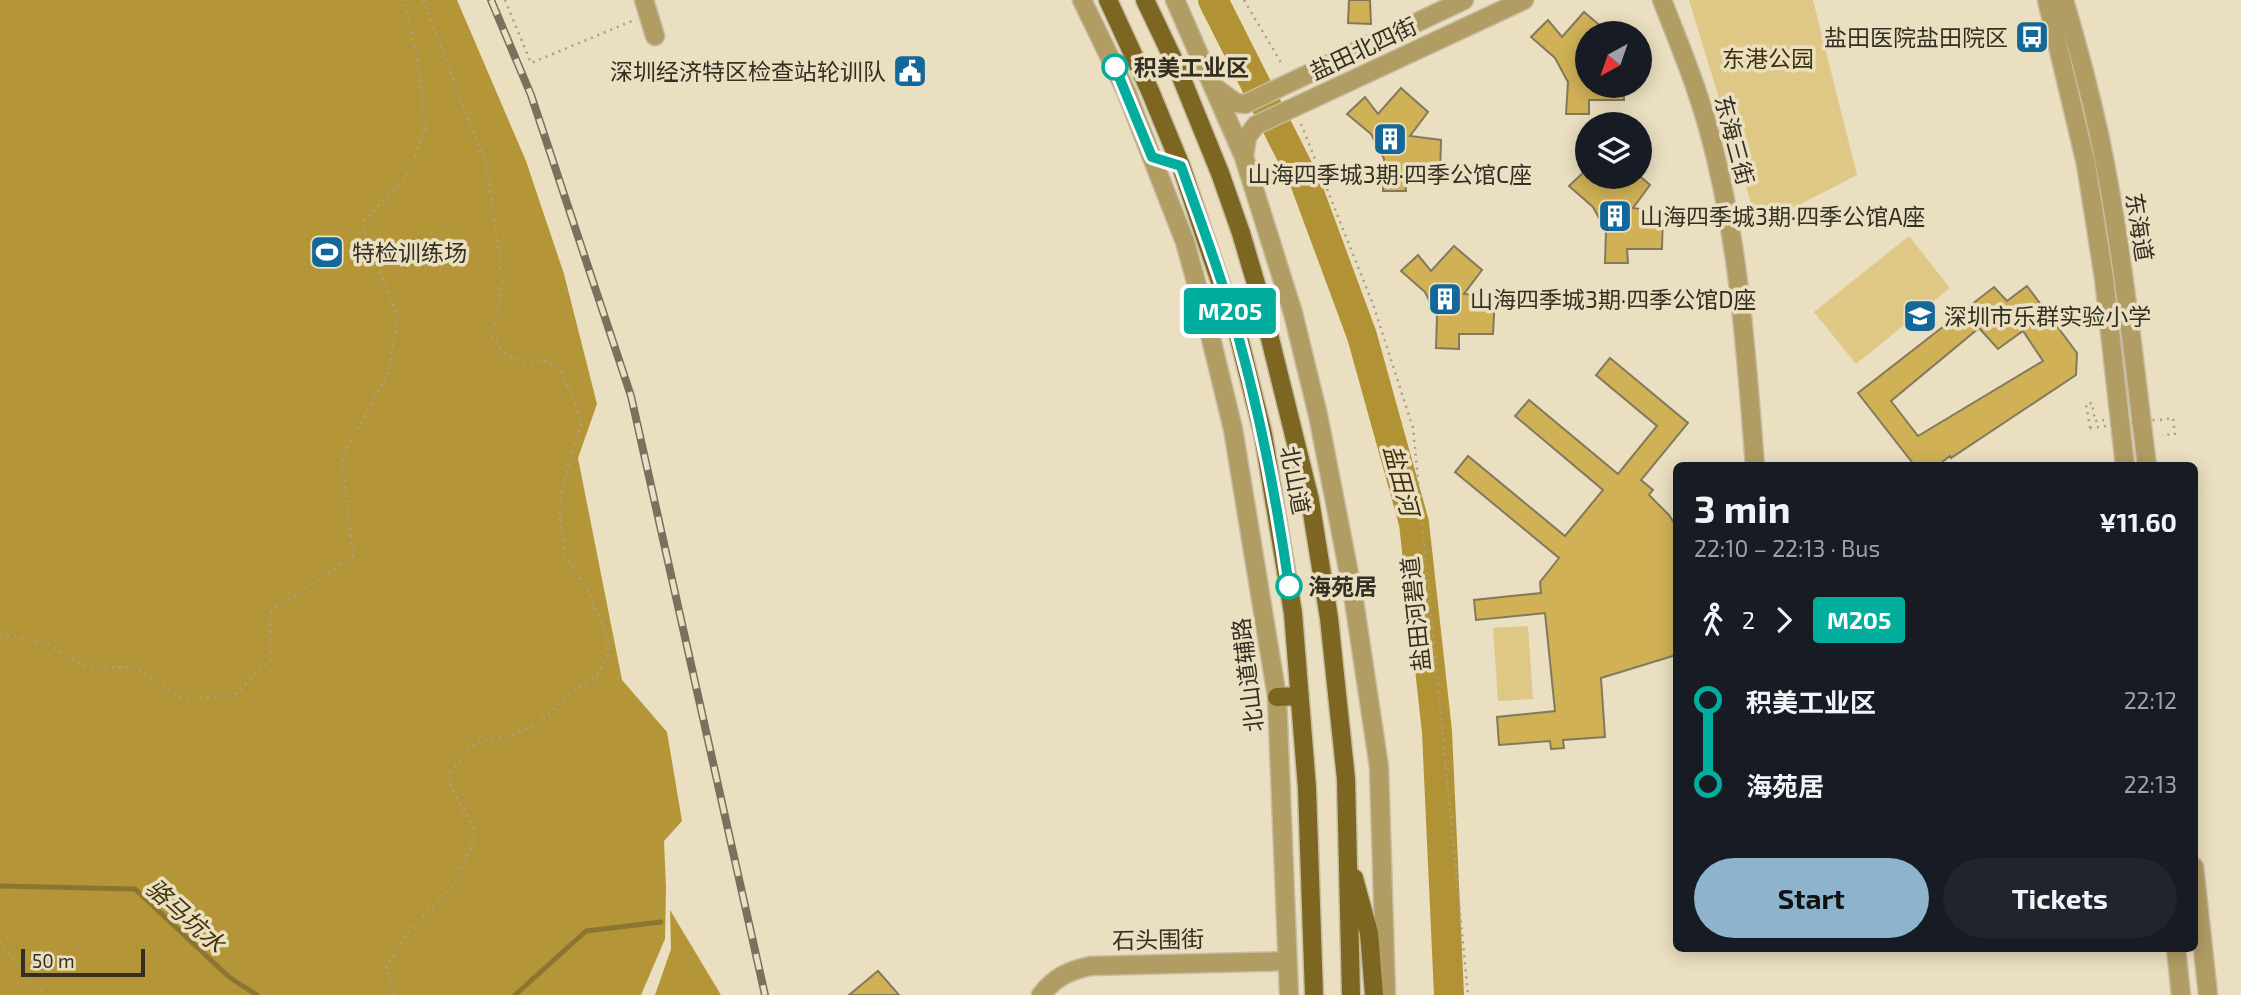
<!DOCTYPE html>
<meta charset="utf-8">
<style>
:root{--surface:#171b24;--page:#20242c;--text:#f1f3f6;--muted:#9ea1a6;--accent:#8db4cc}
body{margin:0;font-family:"Exo 2","Noto Sans SC",sans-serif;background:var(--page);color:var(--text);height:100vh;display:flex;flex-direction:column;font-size:26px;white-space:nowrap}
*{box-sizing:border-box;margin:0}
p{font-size:23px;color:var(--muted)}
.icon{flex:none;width:38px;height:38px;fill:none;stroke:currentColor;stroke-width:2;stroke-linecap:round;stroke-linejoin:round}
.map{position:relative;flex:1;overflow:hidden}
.panel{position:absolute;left:1673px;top:462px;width:525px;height:490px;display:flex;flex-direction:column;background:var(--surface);border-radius:10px;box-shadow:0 4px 18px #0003}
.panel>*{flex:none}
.badge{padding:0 14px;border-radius:5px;font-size:24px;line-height:46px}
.needle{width:46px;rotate:220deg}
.buttons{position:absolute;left:1575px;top:21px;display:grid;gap:14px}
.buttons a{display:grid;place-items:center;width:77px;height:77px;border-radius:50%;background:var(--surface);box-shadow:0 4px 18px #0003;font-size:35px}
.scale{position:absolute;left:21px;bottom:18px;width:124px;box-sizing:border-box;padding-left:7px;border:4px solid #342f23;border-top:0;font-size:19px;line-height:24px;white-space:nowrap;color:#342f23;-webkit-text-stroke:5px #eadfc0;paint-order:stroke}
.map>.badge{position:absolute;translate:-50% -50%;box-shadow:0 0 0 4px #fff}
.legs{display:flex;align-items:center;gap:10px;height:77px;padding:0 21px;font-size:23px}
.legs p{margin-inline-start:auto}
.overview{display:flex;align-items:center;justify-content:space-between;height:119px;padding:0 21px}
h1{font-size:38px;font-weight:700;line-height:52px}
.button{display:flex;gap:14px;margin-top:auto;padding:14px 21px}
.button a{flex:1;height:80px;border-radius:42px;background:var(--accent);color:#111;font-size:28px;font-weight:700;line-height:80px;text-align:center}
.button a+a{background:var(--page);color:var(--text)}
ul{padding:0 21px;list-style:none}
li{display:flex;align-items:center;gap:24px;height:84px;font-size:26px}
li i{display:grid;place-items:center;width:10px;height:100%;margin:0 9px;background:currentColor}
li i::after{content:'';width:18px;height:18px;margin:-9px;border:5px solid;border-radius:50%;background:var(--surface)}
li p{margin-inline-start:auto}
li:first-child i{background:linear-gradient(#0000 50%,currentColor 0)}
li:last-child i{background:linear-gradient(currentColor 50%,#0000 0)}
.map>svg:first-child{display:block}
.green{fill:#dfc886}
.forest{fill:#b49639}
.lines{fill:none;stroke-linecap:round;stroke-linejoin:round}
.stream{stroke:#8c7530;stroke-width:5}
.river{stroke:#b19335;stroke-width:30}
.building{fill:#d0b156;stroke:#83795d;stroke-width:2;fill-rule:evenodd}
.minor-casing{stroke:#c6bca1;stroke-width:21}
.major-casing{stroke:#c6bca1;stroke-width:21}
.path{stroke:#a89f87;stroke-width:2.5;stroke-dasharray:2 5;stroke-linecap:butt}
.minor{stroke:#b19d64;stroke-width:18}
.major{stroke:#7c6622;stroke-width:18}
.rail-casing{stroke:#78715e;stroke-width:8}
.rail{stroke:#eadfc0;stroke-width:5;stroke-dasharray:16;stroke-linecap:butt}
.path-bridge{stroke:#a89f87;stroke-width:2.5;stroke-dasharray:2 5;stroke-linecap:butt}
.line-1-casing{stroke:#fff;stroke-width:16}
.line-1{stroke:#01ad9c;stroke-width:10}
.stop-1-dot{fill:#fff;stroke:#01ad9c;stroke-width:3.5}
.labels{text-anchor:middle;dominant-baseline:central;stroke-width:7;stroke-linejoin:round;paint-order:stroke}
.poi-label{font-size:23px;fill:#342f23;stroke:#eadfc0;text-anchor:start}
.street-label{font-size:23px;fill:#342f23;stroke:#eadfc0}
.park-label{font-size:23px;fill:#41340c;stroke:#eadfc0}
.stop-label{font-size:23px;font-weight:bold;fill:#342f23;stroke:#eadfc0;text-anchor:start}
.water-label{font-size:24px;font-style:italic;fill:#40330b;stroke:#eadfc0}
</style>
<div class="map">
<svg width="2241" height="995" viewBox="0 0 2241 995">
<rect width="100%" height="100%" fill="#eadfc0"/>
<path class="green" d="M1689,0h124l44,175 -99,51z
M1909,236l41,52 -94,76 -42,-52z
M1528,626l5,73 -35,2 -5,-73z"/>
<path class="forest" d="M0,0h457l69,161 38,113 33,130 -19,54 44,222 45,52 15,89 -18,20 2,47 -1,51 -24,56h-641z
M670,910l51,85h-66l16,-46z"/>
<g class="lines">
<path class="stream" d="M0,886l135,3 94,88 28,18
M515,995l71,-64 75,-9"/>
<path class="river" d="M1213,0l92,182 57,154 52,187 23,209 12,263"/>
</g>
<path class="building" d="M1349,0h21l1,24 -23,-1z
M1584,12l25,21h-22v53h37v14h-35v14h-23l2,-32 -13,-24 -24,-21 17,-17 14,17z
M1401,88l27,24 -18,24 31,4 -1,37 -35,-1 1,15h-23l1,-32 -13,-25 -24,-20 18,-17 13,17z
M1587,169v8h6l7,9 9,-9h32l9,8 -17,23 30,4 -1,37h-35l1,14h-23l1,-32 -13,-24 -24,-21z
M1454,246l28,24 -18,24 31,3 -2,37h-34v15l-23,-1 1,-32 -12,-24 -24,-21 17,-16 13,16z
M2027,286l50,67 -1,22 -125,83 -1,-2 -13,10h-22l-57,-73 136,-106 13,14zM1979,328l19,21 25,-18 20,30 -125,75 -27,-35z
M1610,358l78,65 -47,57 12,10 -4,5 20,20 7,11v129l-75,23 4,59 -42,3 1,8 -13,1 -1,-8 -51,4 -2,-28 58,-6 -10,-98 -69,7 -2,-20 67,-7 -1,-11 19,-24 -104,-86 13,-16 97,80 38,-46 -88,-74 14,-16 89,74 39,-48 -61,-51z
M878,971l21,24h-50z"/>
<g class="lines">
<g class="minor-casing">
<path id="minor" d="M644,0l11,36
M1082,0l44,91 59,151 21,76 27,111 44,268 12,298
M1175,0l69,157 49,156 25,102 35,179 26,173 7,228
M1662,0c17,43 35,87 47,131 30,109 37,222 46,335
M2047,0l39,164 18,114 21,188
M2064,0c13,44 25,89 35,134 23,109 34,221 48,332
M1217,89l19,14 9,1 219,-104
M1244,157l3,-20 9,-12 268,-125
M2194,867l14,128
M2176,948l5,47
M1041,995c14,-18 27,-24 49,-29l197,-5"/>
</g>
<g class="major-casing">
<path id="major" d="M1108,0l42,91 31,75 58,172 24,96 30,179 14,175 7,207
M1145,0l32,67 43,106 21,60 18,61 51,206 19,118 17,161 5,216
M1277,697l22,-1
M1354,878l15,55 5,62"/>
</g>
<path class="path" d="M505,0l26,63 101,-42
M1244,0l39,66
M1301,124l73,183 39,121 55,567
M2160,420l13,-2 2,16 -13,1
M2090,428l-4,-24 6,-1 3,18 9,-1
M0,634l45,9 42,24h48l48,32 51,-4 37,-36 -1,-47 83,-56 -11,-98 46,-85 10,-55 -36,-95 45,-47 19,-48 -7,-58 -14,-70
M0,942l32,42 13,11
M394,995l-8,-27 22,-36 44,-45 20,-43 2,-16 -22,-40 -3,-15 27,-31 33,-6 28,-11 31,-30 29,-20 11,-19v-16l-8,-21 -12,-28 -23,-36 -3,-22 -3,-25 7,-34 15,-50 -7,-23 -14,-32 -14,-8 -20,2 -20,-9 -14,-17 11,-54 -16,-115 -64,-168"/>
<use href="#minor" class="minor"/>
<use href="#major" class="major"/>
<g class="rail-casing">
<path id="rail" d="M491,0l40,95 100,301 134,599"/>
</g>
<use href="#rail" class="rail"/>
<path class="path-bridge" d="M2090,428l65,-8"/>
</g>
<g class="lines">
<g class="line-1-casing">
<path id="line-1" d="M1115,67l37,90 29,9c20,57 42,114 58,173 22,81 38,163 50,247"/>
</g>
<use href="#line-1" class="line-1"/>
</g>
<defs>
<g id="bus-square" transform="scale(1.75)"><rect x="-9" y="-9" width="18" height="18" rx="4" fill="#136899" stroke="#eadfc0"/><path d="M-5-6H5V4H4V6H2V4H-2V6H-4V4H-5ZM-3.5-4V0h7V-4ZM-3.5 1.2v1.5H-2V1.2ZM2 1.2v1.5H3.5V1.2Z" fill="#fff"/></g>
<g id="civic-square" transform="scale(1.75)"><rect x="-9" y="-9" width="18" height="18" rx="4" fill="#136899" stroke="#eadfc0"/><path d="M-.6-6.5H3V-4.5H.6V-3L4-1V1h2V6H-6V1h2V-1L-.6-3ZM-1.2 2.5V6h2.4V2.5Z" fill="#fff"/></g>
<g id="building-square" transform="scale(1.75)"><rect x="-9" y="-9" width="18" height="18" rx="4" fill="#136899" stroke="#eadfc0"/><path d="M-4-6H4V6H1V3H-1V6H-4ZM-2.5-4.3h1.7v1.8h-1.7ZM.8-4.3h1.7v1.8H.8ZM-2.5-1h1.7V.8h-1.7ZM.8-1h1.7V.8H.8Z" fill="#fff"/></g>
<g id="stadium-square" transform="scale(1.75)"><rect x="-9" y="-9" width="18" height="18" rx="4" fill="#136899" stroke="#eadfc0"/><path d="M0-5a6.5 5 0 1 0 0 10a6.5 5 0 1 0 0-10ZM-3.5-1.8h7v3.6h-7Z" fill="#fff"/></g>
<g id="school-square" transform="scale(1.75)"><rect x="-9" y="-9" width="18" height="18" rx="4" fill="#136899" stroke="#eadfc0"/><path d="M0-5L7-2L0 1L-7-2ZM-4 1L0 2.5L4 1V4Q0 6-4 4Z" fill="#fff"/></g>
</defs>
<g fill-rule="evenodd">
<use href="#bus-square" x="2032" y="37"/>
<use href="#civic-square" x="910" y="71"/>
<use href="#building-square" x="1390" y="139"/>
<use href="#building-square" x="1615" y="216"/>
<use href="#stadium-square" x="327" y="252"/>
<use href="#building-square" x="1445" y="299"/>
<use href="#school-square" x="1920" y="316"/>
</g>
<g class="stop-1-dot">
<circle cx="1115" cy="67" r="12"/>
<circle cx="1289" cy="586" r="12"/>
</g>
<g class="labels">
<g class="poi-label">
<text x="2008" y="37" text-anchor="end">盐田医院盐田院区</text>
<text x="886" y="71" text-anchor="end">深圳经济特区检查站轮训队</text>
<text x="1390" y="174" text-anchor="middle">山海四季城3期·四季公馆C座</text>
<text x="1640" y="216">山海四季城3期·四季公馆A座</text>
<text x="352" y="252">特检训练场</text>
<text x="1470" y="299">山海四季城3期·四季公馆D座</text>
<text x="1944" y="316">深圳市乐群实验小学</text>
</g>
<g class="street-label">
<text transform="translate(1363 48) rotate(-25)">盐田北四街</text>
<text transform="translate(1735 140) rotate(75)">东海三街</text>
<text transform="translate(2140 227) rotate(81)">东海道</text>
<text transform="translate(1296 480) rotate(79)">北山道</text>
<text transform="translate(1415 614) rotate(-96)">盐田河碧道</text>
<text transform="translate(1247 675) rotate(-97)">北山道辅路</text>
<text transform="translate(1158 939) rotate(-1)">石头围街</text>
</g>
<g class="park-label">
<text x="1768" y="58">东港公园</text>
</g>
<g class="stop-label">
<text x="1134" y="67">积美工业区</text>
<text x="1308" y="586">海苑居</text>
</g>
<g class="water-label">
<text transform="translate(1402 480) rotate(75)">盐田河</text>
<text transform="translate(186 915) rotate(42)">骆马坑水</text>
</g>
</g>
</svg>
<div class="buttons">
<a><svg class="needle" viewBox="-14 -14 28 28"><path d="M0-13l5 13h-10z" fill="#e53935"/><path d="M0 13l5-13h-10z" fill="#9ea1a6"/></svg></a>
<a><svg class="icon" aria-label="layers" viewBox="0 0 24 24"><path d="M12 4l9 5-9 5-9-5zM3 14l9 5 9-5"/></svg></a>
</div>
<div class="scale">50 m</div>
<b class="badge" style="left:1230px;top:311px;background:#01ad9c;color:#fff">M205</b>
<section class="panel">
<div class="overview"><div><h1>3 min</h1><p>22:10 – 22:13 · Bus</p></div><b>¥11.60</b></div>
<div class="legs"><svg class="icon" aria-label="walk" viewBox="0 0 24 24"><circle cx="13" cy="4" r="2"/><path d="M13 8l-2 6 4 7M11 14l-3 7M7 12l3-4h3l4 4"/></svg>2<svg class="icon" aria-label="forward" viewBox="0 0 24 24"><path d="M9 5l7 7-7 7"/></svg><b class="badge" style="background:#01ad9c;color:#fff">M205</b></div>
<ul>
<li><i style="color:#01ad9c"></i><b>积美工业区</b><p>22:12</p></li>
<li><i style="color:#01ad9c"></i><b>海苑居</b><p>22:13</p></li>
</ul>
<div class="button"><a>Start</a><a>Tickets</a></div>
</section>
</div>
